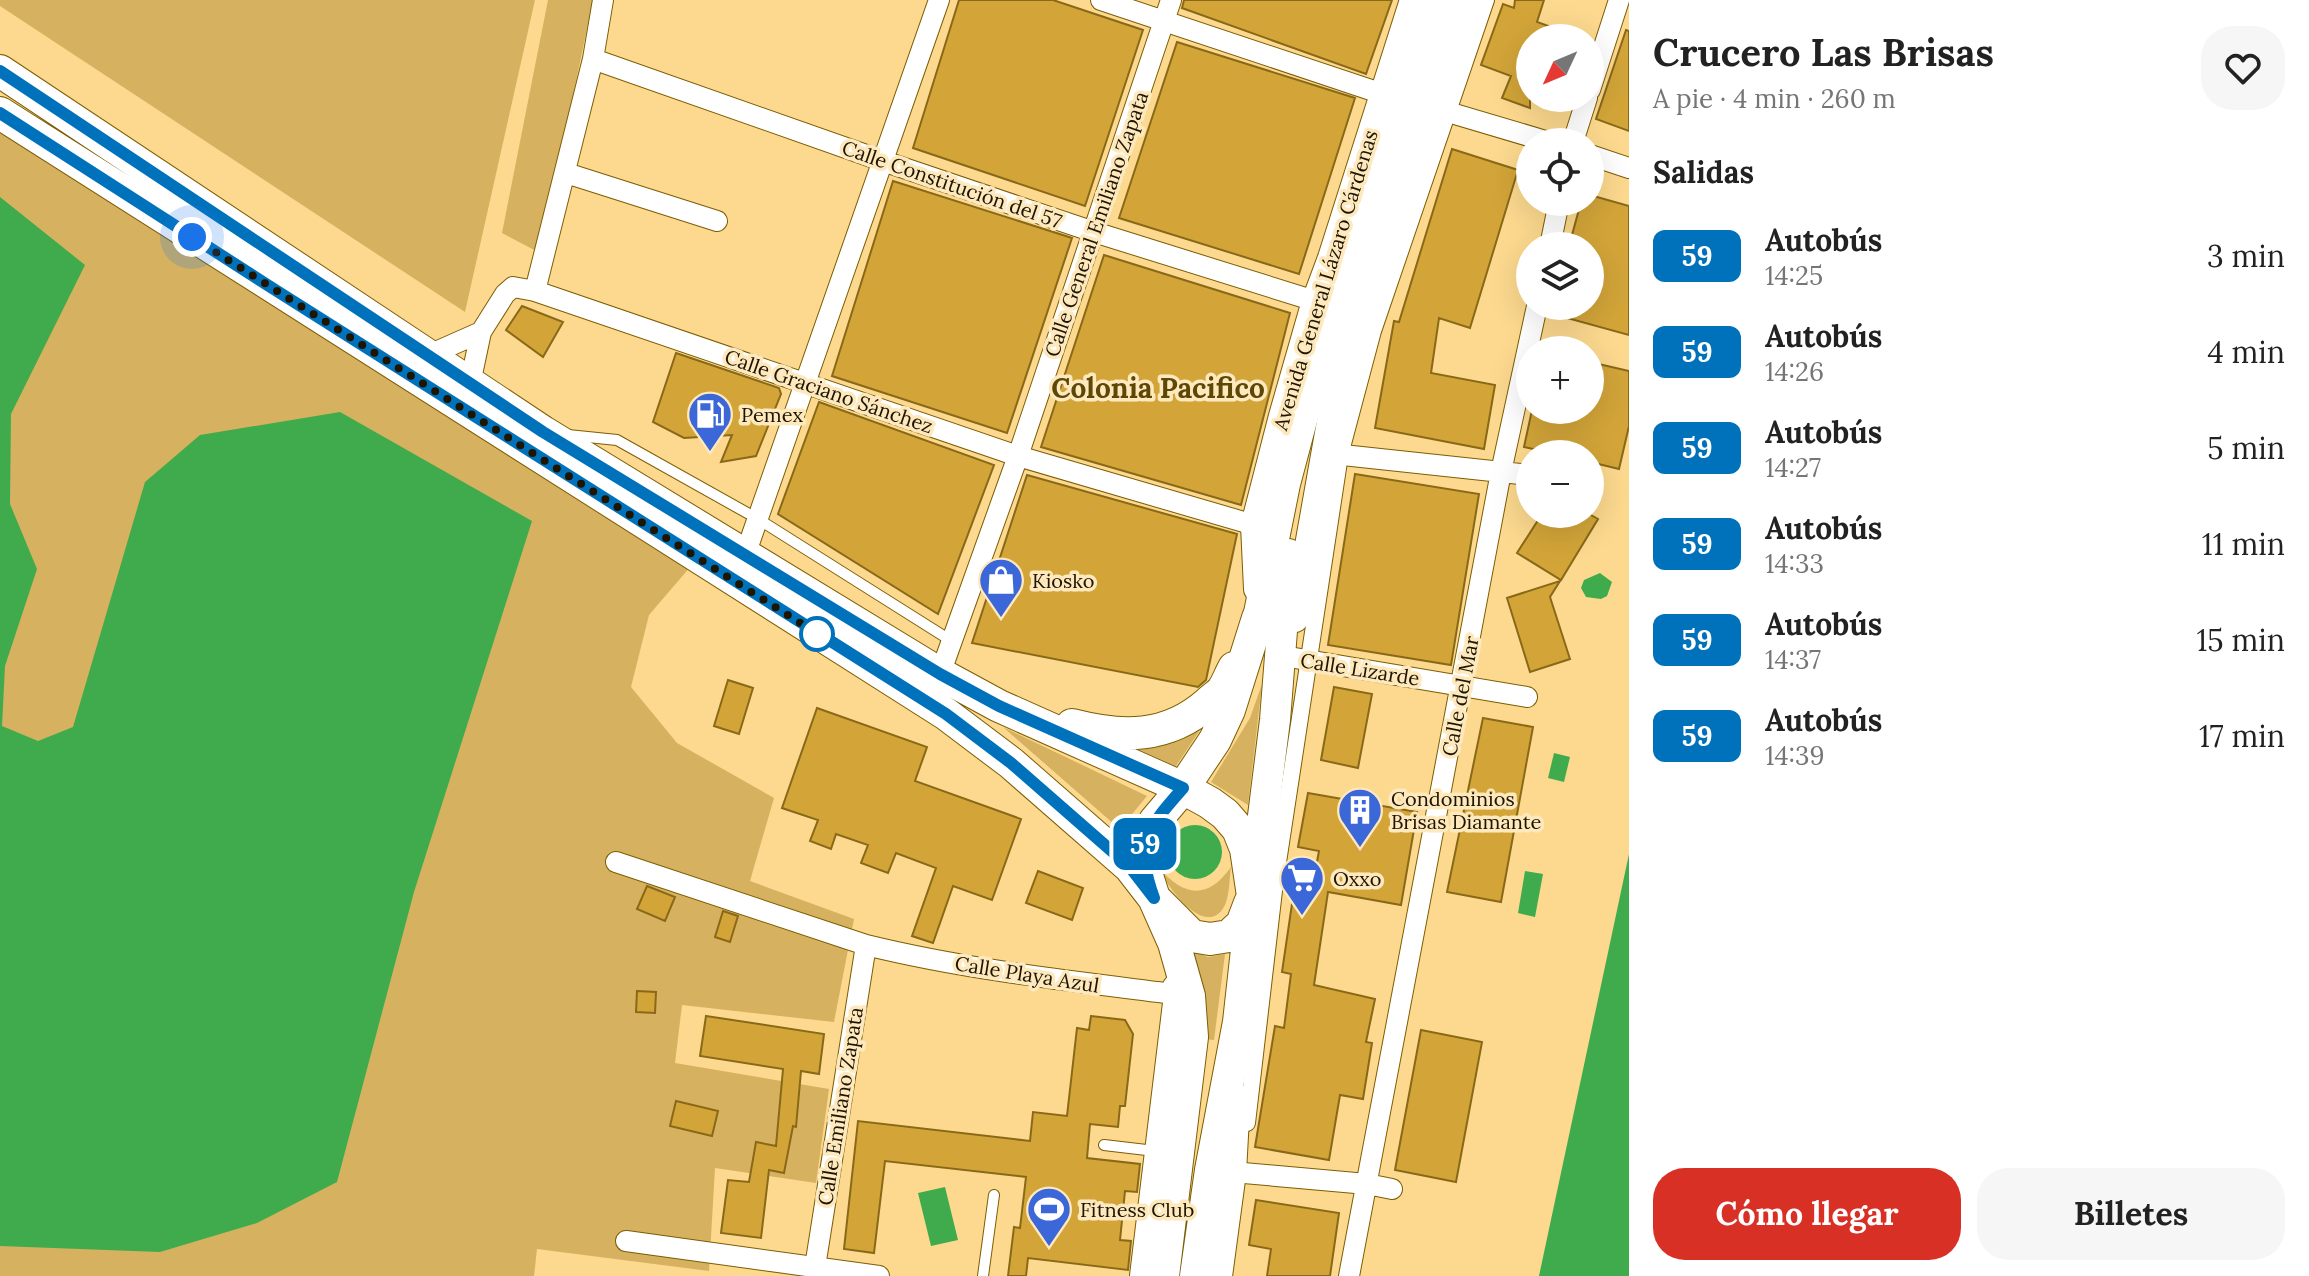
<!DOCTYPE html>
<html lang="es">
<meta charset="utf-8">
<style>
:root{--surface:#fff;--page:#f6f6f6;--text:#222;--muted:#767676;--accent:#d93025}
body{margin:0;font-family:Lora,serif;background:var(--page);color:var(--text);height:100vh;display:flex;flex-direction:column;font-size:30px;white-space:nowrap}
*{box-sizing:border-box;margin:0}
p{font-size:26px;color:var(--muted)}
.icon{flex:none;width:44px;height:44px;fill:none;stroke:currentColor;stroke-width:2;stroke-linecap:round;stroke-linejoin:round}
.map{position:relative;flex:1;overflow:hidden}
.sheet{display:flex;flex-direction:column;background:var(--surface);width:680px}
.sheet>*{flex:none}
.badge{padding:0 16px;border-radius:12px;font-size:28px;line-height:52px}
.needle{width:52px;rotate:226deg}
.fabs{position:absolute;left:1516px;top:24px;display:grid;gap:16px}
.fabs a{display:grid;place-items:center;width:88px;height:88px;border-radius:50%;background:var(--surface);box-shadow:0 8px 32px #0002;font-size:40px}
.you{position:absolute;width:40px;height:40px;margin:-20px;border:6px solid #fff;border-radius:50%;background:#1a73e8;box-shadow:0 0 0 12px #1a73e833}
.map>.badge{position:absolute;translate:-50% -50%;box-shadow:0 0 0 4px #fff}
h2{padding:0 24px;font-size:30px;line-height:72px}
.round{display:grid;place-items:center;flex:none;width:84px;height:84px;border-radius:32px;background:var(--page)}
.overview{display:flex;align-items:center;justify-content:space-between;height:136px;padding:0 24px}
h1{font-size:38px;font-weight:700;line-height:60px}
.button{display:flex;gap:16px;margin-top:auto;padding:16px 24px}
.button a{flex:1;height:92px;border-radius:32px;background:var(--accent);color:#fff;font-size:32px;font-weight:700;line-height:92px;text-align:center}
.button a+a{background:var(--page);color:var(--text)}
ul{padding:0;list-style:none}
li{display:flex;align-items:center;gap:24px;height:96px;padding:0 24px}
li div{flex:1}
li b{display:block;font-size:30px}
li em{font-style:normal}
li .badge{min-width:88px;font-weight:700;text-align:center}
main{display:flex;flex:1;min-height:0}
.map>svg:first-child{display:block}
.green{fill:#d6b15f}
.water{fill:#40ab4c}
.building{fill:#d3a539;stroke:#896918;stroke-width:2}
.lines{fill:none;stroke-linecap:round;stroke-linejoin:round}
.service-casing{stroke:#7d5d02;stroke-width:12}
.pedestrian-casing{stroke:#7d5d02;stroke-width:18}
.minor-casing{stroke:#7d5d02;stroke-width:22}
.tertiary-casing{stroke:#7d5d02;stroke-width:28}
.secondary-casing{stroke:#7d5d02;stroke-width:32}
.primary-casing{stroke:#7d5d02;stroke-width:34}
.service{stroke:#fff;stroke-width:10}
.pedestrian{stroke:#fff;stroke-width:16}
.minor{stroke:#fff;stroke-width:20}
.tertiary{stroke:#fff;stroke-width:26}
.secondary{stroke:#fff;stroke-width:30}
.primary{stroke:#fff;stroke-width:32}
.line-casing{stroke:#fff;stroke-width:18}
.line{stroke:#0072bc;stroke-width:12}
.walk{stroke:#1e1400;stroke-width:8;stroke-dasharray:0 14.4}
.stop-dot{fill:#fff;stroke:#0072bc;stroke-width:4}
.labels{text-anchor:middle;dominant-baseline:central;stroke-width:7;stroke-linejoin:round;paint-order:stroke}
.street-label{font-size:20px;fill:#1e1400;stroke:#fde9bd}
.poi-label{font-size:20px;fill:#1e1400;stroke:#fde9bd;text-anchor:start}
.district-label{font-size:28px;font-weight:bold;fill:#5e4605;stroke:#fde9bd}
</style>
<main>
<div class="map">
<svg width="1629" height="1276" viewBox="0 0 1629 1276">
<rect width="100%" height="100%" fill="#fcd98e"/>
<path class="green" d="M0,0h535l-70,312 -465,-306z
M548,0h45l-53,253 -38,-20z
M0,128l691,438 -42,49 -18,72 46,56 97,55 -24,83 104,38 -20,103 -152,-17 -7,58 154,26 -13,94 -101,-15 -6,103 -172,-22 -3,27h-534z
M1262,684l-14,121 -37,-23 39,-64z
M1003,727l144,69 -19,23 -5,13z
M1202,727l-26,39 -36,-16c23,-5 42,-10 62,-23z
M1158,867c25,29 49,34 73,0 -2,13 -1,33 -9,43 -21,26 -57,-27 -64,-43z
M1190,950l18,7 17,-3 -11,86 -10,-1z"/>
<path class="water" d="M0,197l85,68 -74,149 -1,90 27,65 -32,97 -3,60 36,15 35,-14 72,-245 55,-47 140,-23 192,109 -118,371 -77,290 -80,41 -97,29 -160,-6z
M1600,573l12,9 -5,14 -6,3 -15,-2 -5,-9 3,-8z
M1554,753l16,4 -6,25 -16,-4z
M1168 852a27 27 0 1 1 54 0a27 27 0 1 1-54 0Z
M1629,854v422h-90z
M1525,871l18,3 -8,43 -17,-4z
M945,1187l13,53 -27,6 -13,-53z"/>
<path class="building" d="M959,0h94l90,30 -58,176 -172,-58z
M1184,0h208l-26,74 -184,-66z
M1515,0h29l-7,22 39,14v2h-46v70l-28,-10 9,-22 -30,-11 22,-61 11,4z
M1626,30l3,1v100l-33,-12z
M1177,42l178,56 -56,176 -180,-56z
M1452,149l66,21 -48,158 -31,-10 -8,55 64,12 -11,64 -109,-21 19,-107 5,1z
M893,181l179,57 -65,195 -175,-57z
M1590,195l39,11v129l-80,-22 1,-7h40v-60h-21l12,-44h9z
M1104,255l186,58 -49,192 -200,-58z
M522,306l41,16 -20,35 -37,-27z
M676,353l103,35 2,6 -25,62 -35,6 11,-27 -48,3 -31,-16z
M1590,362l39,9v55l-10,43 -29,-7v-8h-34l-32,-7 8,-37h58z
M819,402l175,63 -56,149 -160,-100z
M1355,474l124,20 -28,171 -123,-20z
M1027,475l210,59 -31,146 -8,7 -226,-44z
M1542,514h47l9,5 -37,61 -44,-27z
M1560,581l-10,16 20,62 -40,13 -23,-74z
M728,680l25,8 -14,46 -25,-8z
M1334,687l38,7 -14,74 -37,-8z
M817,708l110,39 -12,34 106,38 -29,81 -39,-14 -20,57 -21,-7 24,-68 -40,-15 -8,20 -27,-10 7,-18 -32,-11 -5,15 -21,-8 8,-21 -36,-12z
M1483,718l50,9 -32,175 -54,-10z
M1308,793l109,19 -16,93 -73,-13 -14,93 61,14 -9,43 6,1 -9,56 -23,-4 -11,65 -74,-13 20,-121 9,2 7,-54 -9,-2 11,-75 17,2 9,-48 -21,-4z
M1038,871l45,17 -11,32 -46,-17z
M647,886l28,11 -10,24 -28,-12z
M723,911l15,5 -8,26 -15,-5z
M637,991l19,1 -1,21 -19,-1z
M706,1016l118,18 -5,40 -18,-3 -5,56 -3,-1 -9,47 -15,-3 -8,68 -40,-5 7,-53 21,2 7,-40 20,4 7,-77 -83,-13z
M1091,1016l34,4 8,14 -8,72h-5l-2,21 -28,-3 -3,34 53,6 -3,28 -12,-1 -5,49 11,1 -3,29 -100,-12 -2,18h-18l6,-49 6,1 6,-51 -141,-16 -11,92 -30,-4 14,-128 172,20 3,-29 34,4 10,-88 12,2z
M1421,1030l61,12 -26,140 -61,-12z
M676,1101l42,10 -6,25 -42,-10z
M1256,1200l83,13 -9,63h-63l4,-27 -22,-4z"/>
<g class="lines">
<g class="service-casing">
<path id="service" d="M568,435l49,5 141,79 192,121
M1104,1145l51,6
M983,1276l11,-81"/>
</g>
<g class="pedestrian-casing">
<path id="pedestrian" d="M1247,1123l28,-241 65,-427 33,-124 113,-331"/>
</g>
<g class="minor-casing">
<path id="minor" d="M1101,0l282,94
M593,59l290,102 211,71 221,69
M1590,90l29,-90
M1431,107l118,35
M1573,142l14,-44
M1590,155l39,13
M566,173l151,48
M1550,246l9,-44
M535,291l58,-232 10,-59
M429,355l52,-23 24,-38 8,-7 22,4 483,165 236,69
M470,384l11,-52
M1324,453l206,22
M745,555l194,-555
M1289,657l238,40
M940,674l78,-218 153,-456
M616,862l250,83c106,26 215,37 323,51
M1221,1171l146,13 25,5
M626,1241l253,35
M815,1267l51,-322
M1349,1276l152,-804 36,-166"/>
</g>
<g class="tertiary-casing">
<path id="tertiary" d="M1257,589l-3,-64 28,-109 33,-115 16,-43 82,-258
M1295,619l38,-214 25,-81 110,-324"/>
</g>
<g class="secondary-casing">
<path id="secondary" d="M1258,618l27,-134 30,-113 125,-371
M1255,880l20,-160 13,-166
M1145,1276l34,-281 -2,-6
M1217,1276l14,-104 4,-73"/>
</g>
<g class="primary-casing">
<path id="primary" d="M0,71l543,361 397,242 59,32 184,82 27,15 15,11 13,15 8,20 7,47 -14,126 -28,148 -15,106
M0,113l946,601 65,49 119,104 24,31 20,45 15,53 3,41 -29,239
M1072,725c50,13 95,14 136,-22 4,-4 10,-8 14,-12 5,-7 8,-16 12,-23
M1250,903l-8,21 -13,12 -19,3 -18,-3 -38,-38 -11,-35 2,-17 10,-25 28,-33 32,-48 14,-30 29,-92"/>
</g>
<use href="#service" class="service"/>
<use href="#pedestrian" class="pedestrian"/>
<use href="#minor" class="minor"/>
<use href="#tertiary" class="tertiary"/>
<use href="#secondary" class="secondary"/>
<use href="#primary" class="primary"/>
</g>
<g class="lines">
<g class="line-casing">
<path id="line" d="M0,71l543,361 397,242 59,32 184,82c-36,41 -49,55 -29,110l-24,-31 -119,-104 -65,-49 -677,-428 -269,-173"/>
</g>
<use href="#line" class="line"/>
<path class="walk" d="M192,237l632,401 -7,-4"/>
</g>
<defs>
<g id="fuel-pin" transform="scale(2.3)"><path d="M0 17L-7.5 6A9.5 9.5 0 1 1 7.5 6Z" fill="#3c67d8" stroke="#fde9bd"/><path d="M-5.5-6h7V0h2V4h1.3V-2.5L3-4.5l.8-.8L6-3V5H2.5V1h-1V6h-7ZM-4.2-4.7v3.2H.2V-4.7Z" fill="#fff"/></g>
<g id="shop-pin" transform="scale(2.3)"><path d="M0 17L-7.5 6A9.5 9.5 0 1 1 7.5 6Z" fill="#3c67d8" stroke="#fde9bd"/><path d="M-5-2.5h2.3a2.7 3.5 0 0 1 5.4 0H5L5.5 6h-11ZM-1.5-2.5h3a1.5 2.3 0 0 0-3 0Z" fill="#fff"/></g>
<g id="building-pin" transform="scale(2.3)"><path d="M0 17L-7.5 6A9.5 9.5 0 1 1 7.5 6Z" fill="#3c67d8" stroke="#fde9bd"/><path d="M-4-6H4V6H1V3H-1V6H-4ZM-2.5-4.3h1.7v1.8h-1.7ZM.8-4.3h1.7v1.8H.8ZM-2.5-1h1.7V.8h-1.7ZM.8-1h1.7V.8H.8Z" fill="#fff"/></g>
<g id="supermarket-pin" transform="scale(2.3)"><path d="M0 17L-7.5 6A9.5 9.5 0 1 1 7.5 6Z" fill="#3c67d8" stroke="#fde9bd"/><path d="M-6-5.5h2.5l.6 2H6L4.5 2H-2.5L-4.4-4H-6ZM-1.5 3.2a1.3 1.3 0 1 0 .1 0ZM3 3.2a1.3 1.3 0 1 0 .1 0Z" fill="#fff"/></g>
<g id="stadium-pin" transform="scale(2.3)"><path d="M0 17L-7.5 6A9.5 9.5 0 1 1 7.5 6Z" fill="#3c67d8" stroke="#fde9bd"/><path d="M0-5a6.5 5 0 1 0 0 10a6.5 5 0 1 0 0-10ZM-3.5-1.8h7v3.6h-7Z" fill="#fff"/></g>
</defs>
<g fill-rule="evenodd">
<use href="#fuel-pin" x="710" y="414"/>
<use href="#shop-pin" x="1001" y="580"/>
<use href="#building-pin" x="1360" y="810"/>
<use href="#supermarket-pin" x="1302" y="878"/>
<use href="#stadium-pin" x="1049" y="1209"/>
</g>
<circle class="stop-dot" cx="817" cy="634" r="16"/>
<g class="labels">
<g class="street-label">
<text transform="translate(952 184) rotate(19)">Calle Constitución del 57</text>
<text transform="translate(1096 224) rotate(-71)">Calle General Emiliano Zapata</text>
<text transform="translate(1325 280) rotate(-73)">Avenida General Lázaro Cárdenas</text>
<text transform="translate(829 391) rotate(19)">Calle Graciano Sánchez</text>
<text transform="translate(1360 669) rotate(9)">Calle Lizarde</text>
<text transform="translate(1460 696) rotate(-79)">Calle del Mar</text>
<text transform="translate(1027 974) rotate(9)">Calle Playa Azul</text>
<text transform="translate(840 1106) rotate(-81)">Calle Emiliano Zapata</text>
</g>
<g class="poi-label">
<text x="741" y="414">Pemex</text>
<text x="1032" y="580">Kiosko</text>
<text x="1391" y="798">Condominios<tspan x="1391" dy="23">Brisas Diamante</tspan></text>
<text x="1333" y="878">Oxxo</text>
<text x="1080" y="1209">Fitness Club</text>
</g>
<g class="district-label">
<text x="1158" y="388">Colonia Pacifico</text>
</g>
</g>
</svg>
<div class="fabs">
<a><svg class="needle" viewBox="-14 -14 28 28"><path d="M0-13l5 13h-10z" fill="#e53935"/><path d="M0 13l5-13h-10z" fill="#767676"/></svg></a>
<a><svg class="icon" aria-label="locate" viewBox="0 0 24 24"><circle cx="12" cy="12" r="6"/><path d="M12 2v4M12 18v4M2 12h4M18 12h4"/></svg></a>
<a><svg class="icon" aria-label="layers" viewBox="0 0 24 24"><path d="M12 4l9 5-9 5-9-5zM3 14l9 5 9-5"/></svg></a>
<a>+</a>
<a>−</a>
</div>
<div class="you" style="left:192px;top:237px"></div>
<b class="badge" style="left:1145px;top:844px;background:#0072bc;color:#fff">59</b>
</div>
<section class="sheet">
<div class="overview"><div><h1>Crucero Las Brisas</h1><p>A pie · 4 min · 260 m</p></div><a class="round"><svg class="icon" aria-label="heart" viewBox="0 0 24 24"><path d="M12 20l-8-8c-3-5 5-10 8-4 3-6 11-1 8 4z"/></svg></a></div>
<h2>Salidas</h2>
<ul>
<li><span class="badge" style="background:#0072bc;color:#fff">59</span><div><b>Autobús</b><p>14:25</p></div><em>3 min</em></li>
<li><span class="badge" style="background:#0072bc;color:#fff">59</span><div><b>Autobús</b><p>14:26</p></div><em>4 min</em></li>
<li><span class="badge" style="background:#0072bc;color:#fff">59</span><div><b>Autobús</b><p>14:27</p></div><em>5 min</em></li>
<li><span class="badge" style="background:#0072bc;color:#fff">59</span><div><b>Autobús</b><p>14:33</p></div><em>11 min</em></li>
<li><span class="badge" style="background:#0072bc;color:#fff">59</span><div><b>Autobús</b><p>14:37</p></div><em>15 min</em></li>
<li><span class="badge" style="background:#0072bc;color:#fff">59</span><div><b>Autobús</b><p>14:39</p></div><em>17 min</em></li>
</ul>
<div class="button"><a>Cómo llegar</a><a>Billetes</a></div>
</section>
</main>
